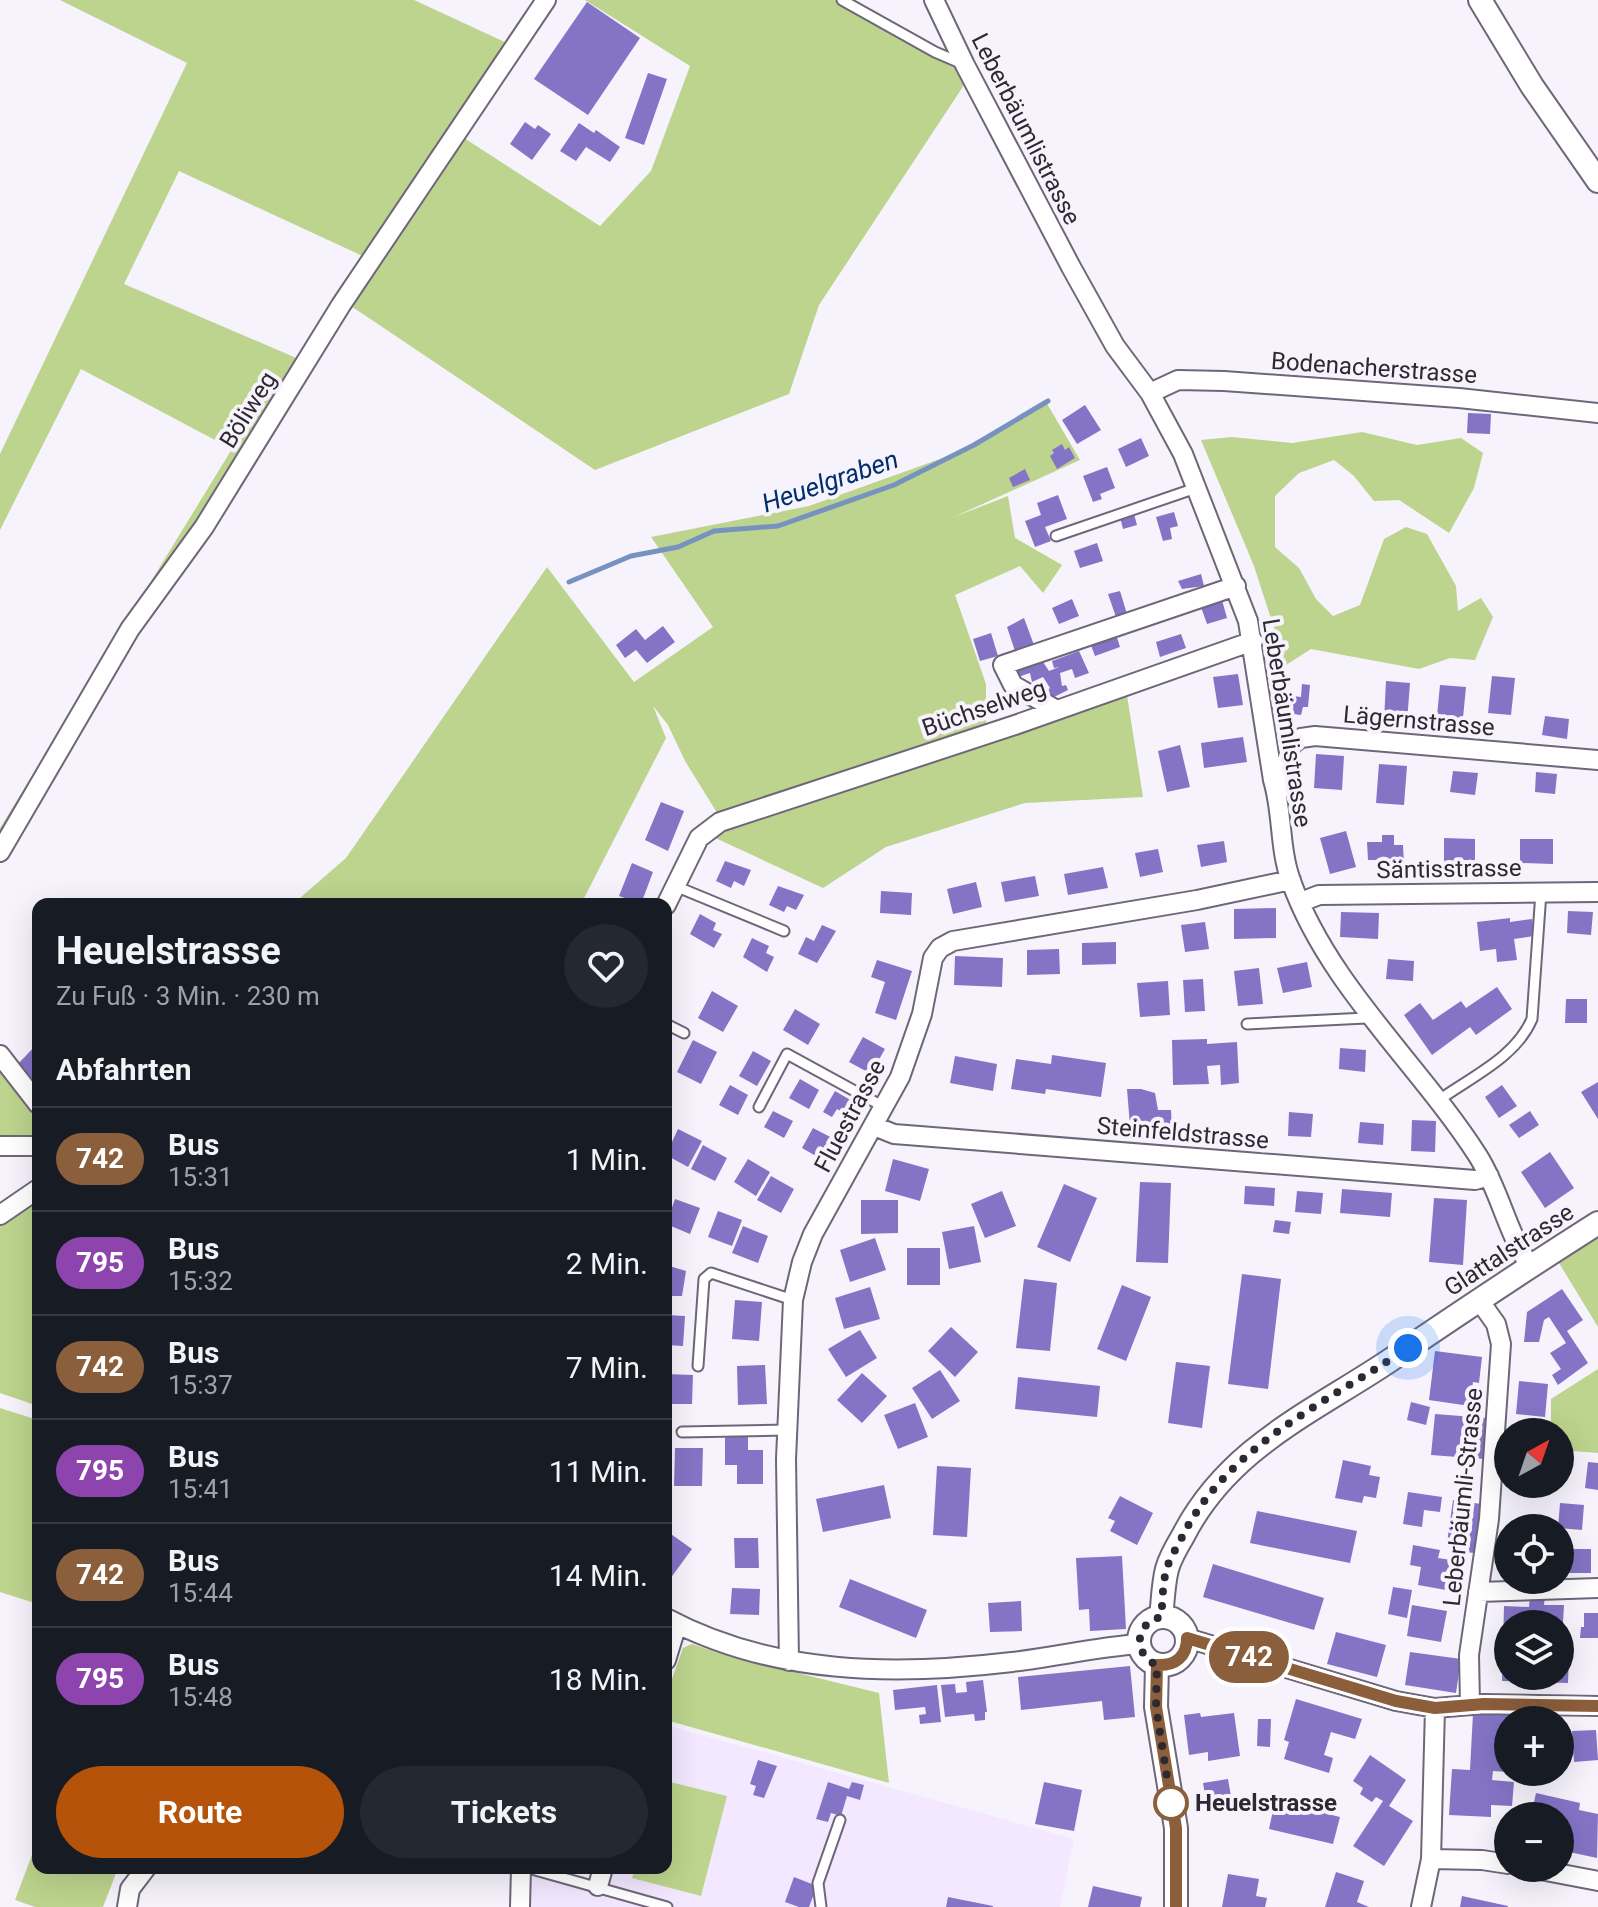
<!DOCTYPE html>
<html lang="de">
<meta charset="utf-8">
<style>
:root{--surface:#171b24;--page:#242831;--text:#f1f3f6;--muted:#9ea1a6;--line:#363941;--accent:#b45309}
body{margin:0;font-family:Roboto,sans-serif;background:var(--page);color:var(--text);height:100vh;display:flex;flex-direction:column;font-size:30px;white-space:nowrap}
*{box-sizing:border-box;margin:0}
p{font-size:26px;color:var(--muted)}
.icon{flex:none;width:44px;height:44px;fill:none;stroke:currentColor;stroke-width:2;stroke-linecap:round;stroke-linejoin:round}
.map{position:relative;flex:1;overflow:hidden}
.side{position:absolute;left:32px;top:898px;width:640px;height:976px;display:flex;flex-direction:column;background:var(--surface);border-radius:16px;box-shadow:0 8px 32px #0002}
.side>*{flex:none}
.badge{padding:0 16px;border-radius:26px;font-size:28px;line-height:52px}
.needle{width:52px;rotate:40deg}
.controls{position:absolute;left:1494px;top:1418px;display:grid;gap:16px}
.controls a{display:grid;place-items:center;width:80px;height:80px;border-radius:50%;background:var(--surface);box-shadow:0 8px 32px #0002;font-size:40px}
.you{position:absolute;width:40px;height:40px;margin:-20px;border:6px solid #fff;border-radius:50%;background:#1a73e8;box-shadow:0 0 0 12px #1a73e833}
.map>.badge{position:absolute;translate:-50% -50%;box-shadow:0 0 0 4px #fff}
h2{padding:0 24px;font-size:30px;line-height:72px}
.round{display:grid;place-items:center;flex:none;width:84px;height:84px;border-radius:42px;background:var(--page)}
.summary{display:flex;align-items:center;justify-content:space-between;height:136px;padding:0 24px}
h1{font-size:38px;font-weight:700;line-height:60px}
.action{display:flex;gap:16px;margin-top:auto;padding:16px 24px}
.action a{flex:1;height:92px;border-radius:48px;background:var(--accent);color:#fff;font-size:32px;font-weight:700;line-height:92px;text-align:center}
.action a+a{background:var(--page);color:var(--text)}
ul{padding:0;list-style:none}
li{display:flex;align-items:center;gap:24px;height:104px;padding:0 24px;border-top:2px solid var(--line)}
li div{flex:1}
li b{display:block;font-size:30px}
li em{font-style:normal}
li .badge{min-width:88px;font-weight:700;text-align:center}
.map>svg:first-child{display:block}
.built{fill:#f3e8ff}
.green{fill:#bcd48d}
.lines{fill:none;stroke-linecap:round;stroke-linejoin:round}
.stream{stroke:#7892c0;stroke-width:5}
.building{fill:#8474c6}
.service-casing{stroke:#6f6679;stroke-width:13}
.minor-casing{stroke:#6f6679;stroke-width:22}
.tertiary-casing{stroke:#6f6679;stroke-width:26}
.service{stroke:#fff;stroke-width:9}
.minor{stroke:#fff;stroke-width:18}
.tertiary{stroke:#fff;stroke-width:22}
.line-casing{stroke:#fff;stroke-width:18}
.line{stroke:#8b5e3c;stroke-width:12}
.walk{stroke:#2d2831;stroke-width:8;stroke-dasharray:0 14.4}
.stop-dot{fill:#fff;stroke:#8b5e3c;stroke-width:4}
.labels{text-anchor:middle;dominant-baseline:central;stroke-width:8;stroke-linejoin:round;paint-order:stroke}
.street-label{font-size:24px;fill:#2d2831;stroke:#f7f3fc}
.stop-label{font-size:24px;font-weight:bold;fill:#2d2831;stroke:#f7f3fc;text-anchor:start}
.water-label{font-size:26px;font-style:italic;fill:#002d6e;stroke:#f7f3fc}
</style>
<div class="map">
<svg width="1598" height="1907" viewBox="0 0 1598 1907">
<rect width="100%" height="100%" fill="#f7f3fc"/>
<path class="built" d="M666,1725l408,114 -14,68h-533v-39l76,20 6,-20h57z"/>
<path class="green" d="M60,0h354l95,44 -142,214 -188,-87 -55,113 177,76 -301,485v-17l232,-379 -151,-80 -81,161v-76l187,-391z
M585,0h249l125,69 7,13 -147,223 -30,89 -194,76 -247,-166 113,-168 139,90 51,-55 39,-105z
M1046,402l34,58 -126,57 54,-21 7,42 47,27 -19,28 -23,-27 -65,29 31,89v53l140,-48 17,108 -118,6 -139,44 -63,41 -114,-53 10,-19 -34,-55 -17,-36 -15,-19 13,32 -85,166h-288l53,-46 201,-291 87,115 79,-55 -62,-90 158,-31 156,-56z
M1362,432l55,13 44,-7 22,15 -9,35 -25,45 -50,-33 -25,1 -20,-25 -20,-16 -35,13 -24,23v51l24,21 17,31 17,17 27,-11 24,-66 22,-12 21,7 29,52 2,25 23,-13 12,19 -18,43 -25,-2 -31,11 -108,-20 -25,16 -32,-99 -53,-126 31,-3 60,6z
M0,1068l38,51v22l-38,-1z
M38,1197v209l-38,-13v-169z
M1598,1238v89l-39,-64z
M1598,1369v84l-38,-3v-18h-9v-33z
M0,1408l38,12v184l-38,-12z
M692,1644l36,12 151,37 10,90 -223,-63v-24l17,-48z
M666,1781l61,15 -26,100 -69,-18 3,-10h31z
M38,1839v29h80l-15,39h-68l-20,-7z"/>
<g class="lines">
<path class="stream" d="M569,582l62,-26 47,-9 36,-16 64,-5 116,-41 80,-40 74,-44"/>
</g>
<path class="building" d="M587,2l53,36 -52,77 -54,-36z
M648,73l19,6 -23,66 -19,-7z
M525,122l10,7 3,-4 13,9 -19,26 -22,-16z
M579,123l15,10 2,-3 24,17 -10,15 -24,-15 -10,14 -16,-10z
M1085,405l16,25 -24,14 -15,-24z
M1468,413l23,1 -1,20 -23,-1z
M1141,438l8,18 -23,11 -8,-18z
M1062,444l3,6 4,-3 6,11 -18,11 -7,-13 4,-3 -2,-3z
M1107,467l8,21 -15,6 2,5 -9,3 -10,-26z
M1025,469l5,11 -17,7 -4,-9z
M1058,495l9,24 -22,8 6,14 -16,6 -10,-26 16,-6 -4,-12z
M1174,512l4,14 -8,2 2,11 -9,2 -7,-24z
M1134,514l3,11 -14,4 -3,-12z
M1097,543l6,18 -23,7 -6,-17z
M1201,574l3,12 -22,3 -4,-8z
M1120,591l7,23 -11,3 -8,-23z
M1072,599l7,17 -20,8 -7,-16z
M1222,600l5,18 -20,6 -6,-17z
M1024,618l10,27 -19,6 -8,-24z
M663,626l12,16 -28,21 -11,-13 -11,8 -9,-13 20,-16 9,11z
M1115,631l5,16 -25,9 -6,-16z
M991,633l7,23 -18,5 -7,-22z
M1181,634l5,14 -26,9 -4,-15z
M1079,651l10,22 -14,5 -3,-9 -12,4 2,13 4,-1 2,5 -16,8 -8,-4 6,-6 -7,-11 -11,5 -2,-9 -12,4 -4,-10 20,-7 5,4 4,-2 6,9 10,-4 -5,1 -2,-7z
M1238,674l5,31 -25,3 -5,-31z
M1492,676l23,2 -4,37 -23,-2z
M1386,681l24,2 -3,39 -23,-1z
M1302,684l8,1 -2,22h-5l-2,8 -16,-2 1,-18 15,2z
M1440,685l26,2 -4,41 -26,-2z
M1545,716l24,3 -2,20 -25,-4z
M1243,737l4,25 -43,6 -3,-25z
M1180,745l10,42 -23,5 -9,-41z
M1316,754l28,2 -2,34 -28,-2z
M1379,764l28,2 -3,39 -28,-2z
M1453,771l25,2 -3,22 -25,-3z
M1536,772l21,2 -2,20 -20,-2z
M661,802l23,9 -16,40 -23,-11z
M1346,831l10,36 -26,7 -10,-36z
M1382,835h12v10h9l1,20 -27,1v-6h-9l-1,-18h15z
M1444,838l31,1v25h-31z
M1520,839h33v25l-33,-1z
M1224,841l3,21 -26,5 -4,-22z
M1158,849l5,23 -23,5 -5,-24z
M725,861l26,9 -7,16 -10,-5 -3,7 -15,-7z
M632,863l21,9 -12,32 -22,-8z
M1103,867l5,21 -40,7 -4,-21z
M1035,876l4,20 -34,6 -4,-20z
M976,882l6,25 -29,7 -6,-25z
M778,886l26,9 -8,15 -9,-4 -3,6 -15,-7z
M881,891l31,2 -1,22 -31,-2z
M1276,908v30l-42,1v-30z
M1568,911l25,1 -2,23 -24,-2z
M1341,912l38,1 -1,26 -38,-2z
M700,914l16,9 -3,7 9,4 -8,14 -24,-14z
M1510,918v4l22,-3 2,17 -20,3 3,21 -20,2 -1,-13 -16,2 -3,-29z
M1205,922l4,27 -24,3 -4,-27z
M822,925l14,6 -19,32 -19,-9 8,-17 8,4z
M752,938l17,8 -3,7 8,4 -7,15 -24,-15z
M1116,942v22l-34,1v-22z
M1059,949l1,25 -33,1v-25z
M955,956l48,2 -1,29 -48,-2z
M1388,959l26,2 -1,20 -27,-2z
M877,960l35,11 -16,49 -21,-7 10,-31 -14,-5z
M1307,962l5,25 -29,6 -6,-25z
M1259,968l4,36 -25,2 -4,-35z
M1203,979l2,32 -20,1 -2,-32z
M1168,981l2,34 -30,2 -3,-34z
M1497,987l15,22 -36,26 -6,-8 -38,28 -28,-40 16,-12 13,17 28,-19 5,7z
M712,991l26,15 -15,26 -25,-14z
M1566,999h21v24h-22z
M795,1009l25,15 -12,21 -25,-15z
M863,1037l22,12 -9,16 4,2 -5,9 -26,-14z
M1207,1039v5l30,-2 2,41 -18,2 -1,-20 -13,1 2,18 -36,1 -1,-45z
M693,1040l24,12 -16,32 -24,-12z
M38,1043v44l-22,-21z
M1340,1048l26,2 -1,22 -26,-3z
M753,1051l18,10 -14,25 -18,-10z
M1052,1055l54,8 -5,34 -55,-8 -1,5 -34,-5 5,-30 35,5z
M955,1056l42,8 -4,27 -43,-8z
M800,1079l19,11 -10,19 -20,-11z
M1598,1082v37l-17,-27z
M730,1085l18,10 -10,20 -19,-10z
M1502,1085l15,21 -18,12 -14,-21z
M1127,1089h14l14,4 3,17h13l1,20h-33l-1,-3 -8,-1z
M835,1091l24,14 -7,13 -15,-9 -5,8 -9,-5z
M773,1111l20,10 -9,17 -20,-11z
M1530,1111l9,14 -20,13 -10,-13z
M1289,1112l24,2 -2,23 -23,-1z
M1412,1120l24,1 -1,31 -24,-1z
M1360,1122l24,2 -1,21 -25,-2z
M813,1128l27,14 -12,21 -26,-15z
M678,1129l24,12 -14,26 -22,-12z
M703,1145l24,13 -12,23 -24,-12z
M1550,1152l24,36 -29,20 -24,-36z
M748,1159l22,13 -14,24 -22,-14z
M893,1159l36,10 -9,32 -35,-10z
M771,1176l23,13 -13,24 -24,-13z
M1140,1182l31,1 -3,80 -32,-1z
M1064,1184l33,14 -27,64 -33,-15z
M1245,1186l30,2 -1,18 -30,-2z
M1342,1189l50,4 -2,24 -50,-4z
M1002,1191l14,35 -31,12 -14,-34z
M1297,1191l26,2 -2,21 -26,-2z
M1434,1198l33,2 -4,65 -34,-3z
M675,1199l25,9 -10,26 -24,-10z
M861,1200h37v33l-37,1z
M718,1211l24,9 -10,26 -24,-9z
M1275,1220l16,2 -2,12 -16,-2z
M743,1226l25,10 -10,27 -26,-10z
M974,1226l7,36 -32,7 -7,-37z
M875,1238l11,32 -36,12 -10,-32z
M907,1248h33v37h-33z
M666,1265l20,6 -4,25h-16z
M1242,1274l39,5 -13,110 -40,-5z
M1024,1279l33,4 -7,68 -34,-3z
M1122,1285l29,12 -25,64 -29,-12z
M870,1287l10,32 -36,10 -9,-31z
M1562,1289l21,31 -16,11 21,32 -30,22 -6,-10 9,-6 -11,-16 16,-10 -17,-26 -5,3 -5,22h-15l3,-30z
M735,1300l27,2 -3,39 -27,-2z
M666,1315l19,1 -2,30 -17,-1z
M951,1327l27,25 -23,25 -27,-26z
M860,1330l17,28 -31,19 -18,-28z
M1435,1351l47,6 -3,26 -6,-1 -3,24 -41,-6z
M1176,1362l34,4 -8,62 -34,-5z
M765,1365l2,39 -29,1 -1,-39z
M940,1370l20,31 -28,18 -20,-31z
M862,1373l25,23 -25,27 -25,-23z
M666,1374l27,1 -1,29h-26z
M1018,1377l82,9 -3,31 -82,-8z
M1519,1381l29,3 -3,33 -29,-3z
M1411,1402l19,5 -4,18 -19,-5z
M915,1403l13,34 -30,12 -14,-34z
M1435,1414l52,4 -3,41 -53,-4z
M725,1434h23v16h15v34h-26v-19h-12z
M675,1448h28l-1,38h-28z
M1343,1460l28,6 -2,9 11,2 -4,21 -12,-2 -2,7 -27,-5z
M1588,1462l10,1v27l-13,-2z
M937,1466l34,2 -4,69 -34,-2z
M884,1485l7,33 -68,14 -7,-33z
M1408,1492l34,5 -2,15 -16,-2 -2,17 -19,-3z
M1120,1496l33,17 -16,32 -27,-14 5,-10 -7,-3z
M1453,1500l28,4 -7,49 -17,-2 1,-6 -11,-2z
M1560,1503l24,2 -2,25 -24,-2z
M1257,1511l100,20 -7,32 -100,-20z
M668,1532l24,17 -22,30 -4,-3z
M734,1538h24l1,30h-24z
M1413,1545l27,5 -2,8 13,2 -5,30 -28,-5 3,-18 -11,-2z
M1569,1549h22v24h-22z
M1122,1556l4,73 -36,2 -1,-22 -10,1 -3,-52z
M1213,1564l111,34 -10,32 -111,-33z
M850,1579l77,31 -11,28 -77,-31z
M1393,1587l19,3 -5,28 -19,-4z
M732,1588l28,1 -1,26 -29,-1z
M1530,1594l15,1 -1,10h20l-1,18 -55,1v52h52v-23h9l-1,30 -66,-2 2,-75 25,1z
M1021,1601l1,30 -32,1 -2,-29z
M1412,1605l35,6 -6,31 -34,-6z
M1584,1613h14v25h-18l1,-11h3z
M1336,1632l50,13 -9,32 -50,-13z
M1410,1652l51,7 -5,34 -51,-8z
M1130,1666l5,51 -31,3 -2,-19 -81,9 -3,-33z
M983,1680l4,32h-2v8l-10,1 -1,-7 -29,3 -4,-32 14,-1 1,9 11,-1 -1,-10z
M937,1685l4,37 -21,2 -1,-9 7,-1 -1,-7 -30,3 -2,-20z
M1296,1699l66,20 -7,20 -24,-7 -7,23 9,3 -4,15 -45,-14 5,-17 -5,-2z
M1200,1713l1,4 33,-4 6,43 -32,5v-9l-19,3 -5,-40z
M1473,1713l43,2 -1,5h-7v52l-15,-1 -1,9 22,2 -2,24 -21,-1v12l-42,-2 3,-46 18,1z
M1258,1719h13l-1,28 -13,-1z
M1596,1730l2,30 -24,2 -2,-31z
M1370,1755l36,25 -17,26 24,15 -29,45 -31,-20 30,-45 -7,-4 -4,5 -12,-8 3,-6 -10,-7z
M758,1760l19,6 -13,32 -11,-3 3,-9 -6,-2z
M1228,1779l5,29 -25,4 -5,-29z
M828,1782l21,7 3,-7 12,3 -4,15 -13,-4 -6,20 -10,-3 -3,9 -12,-3z
M1044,1782l38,8 -8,41 -39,-7z
M1536,1793l44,10 -1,7 19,4 -1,44 -37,-8v-34h-29z
M1275,1801l65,16 -7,27 -64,-15z
M1336,1872l28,9 -7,21 12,5h-44z
M1228,1874l31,5 -3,17 11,2 -2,9h-43z
M794,1877l23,9 -8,21h-10l-14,-5z
M1093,1886l49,11 -2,10h-52z
M1462,1896l46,10v1h-48z
M948,1897l45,9v1h-47z"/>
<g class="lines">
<g class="service-casing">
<path id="service" d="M842,0l93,52 28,12
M1056,536l140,-48
M675,886l109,45
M666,1024l18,9
M1247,1024l119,-6 6,-3
M1439,1100c32,-23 77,-43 93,-81l9,-127
M759,1107l28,-53 97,53
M698,1366l6,-87 7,-6 82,27
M682,1432l105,-2
M528,1868l139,39
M821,1907l-3,-24 22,-63"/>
</g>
<g class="minor-casing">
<path id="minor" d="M934,0l31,65 106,202 44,79 35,47 33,61 65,167 25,159c10,33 6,68 18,101 37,104 128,183 187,275 22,35 28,74 52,110
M1150,393l28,-13 46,1 235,17 139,15
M1055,709l-42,-24 -10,-20 233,-79
M1280,790l11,-45 10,-7 14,-2 283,24
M0,852l130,-223 74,-102 137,-222 205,-305
M1301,902l18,-7 279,-3
M666,905l33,-67 21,-16 295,-97 238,-84
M0,1055l38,49
M874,1126l20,8 581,46 14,-4
M0,1146h38
M0,1215l38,-26
M1478,1592l120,-4
M666,1618c107,57 229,58 346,44 43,-5 85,-15 127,-18
M1187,1638l209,63 39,7 49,-4 114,2
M666,1660l11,-36
M789,1661l-3,-202 7,-159 9,-38 11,-28 87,-157 22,-63 11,-56 7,-10 13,-7 244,-41 94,-20
M1470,1704l-1,-49 20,-136 12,-175 -5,-20 -17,-24
M1431,1859l51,1 26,4
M1530,1868l68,13
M598,1886l5,-18
M127,1907l3,-18 16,-21
M520,1907l1,-39
M1421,1907l10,-48 4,-151"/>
</g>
<g class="tertiary-casing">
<path id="tertiary" d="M1480,0l52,86 66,95
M1139 1641a24 24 0 1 1 48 0a24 24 0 1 1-48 0Z
M1161,1617c2,-16 2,-32 6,-48 3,-11 10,-23 16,-33 45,-88 128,-123 206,-175 69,-47 138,-93 209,-138
M1157,1665l-1,42 20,121v79"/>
</g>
<use href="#service" class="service"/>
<use href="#minor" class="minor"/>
<use href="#tertiary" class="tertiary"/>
</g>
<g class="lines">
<g class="line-casing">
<path id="line" d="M1176,1907v-79l-20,-121 1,-42c18,1 30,-8 30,-27l209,63 39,7 49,-4 114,2"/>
</g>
<use href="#line" class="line"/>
<path class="walk" d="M1171,1803l-15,-96 1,-42c-25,-11 -22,-42 4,-48 2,-16 1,-33 6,-49 3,-11 11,-22 16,-33 47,-91 143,-132 225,-187"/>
</g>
<circle class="stop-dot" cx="1171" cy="1803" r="16"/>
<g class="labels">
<g class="street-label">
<text transform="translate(1026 129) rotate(63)">Leberbäumlistrasse</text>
<text transform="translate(1374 368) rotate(4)">Bodenacherstrasse</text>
<text transform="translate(248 410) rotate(-58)">Böliweg</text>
<text transform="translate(984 708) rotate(-19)">Büchselweg</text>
<text transform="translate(1419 721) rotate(5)">Lägernstrasse</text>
<text transform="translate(1287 723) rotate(81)">Leberbäumlistrasse</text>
<text transform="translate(1449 869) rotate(-1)">Säntisstrasse</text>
<text transform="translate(850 1116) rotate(-62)">Fluestrasse</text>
<text transform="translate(1183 1133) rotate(5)">Steinfeldstrasse</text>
<text transform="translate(1509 1250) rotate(-33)">Glattalstrasse</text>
<text transform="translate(1463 1497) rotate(-84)">Leberbäumli-Strasse</text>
</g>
<g class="stop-label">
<text x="1195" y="1803">Heuelstrasse</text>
</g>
<g class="water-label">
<text transform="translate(830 481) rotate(-19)">Heuelgraben</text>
</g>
</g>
</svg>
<div class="controls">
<a><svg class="needle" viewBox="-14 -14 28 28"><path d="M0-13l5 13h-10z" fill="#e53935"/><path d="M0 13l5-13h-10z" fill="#9ea1a6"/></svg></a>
<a><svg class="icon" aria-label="locate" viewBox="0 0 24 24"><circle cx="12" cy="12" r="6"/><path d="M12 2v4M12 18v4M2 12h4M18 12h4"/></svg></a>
<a><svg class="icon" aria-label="layers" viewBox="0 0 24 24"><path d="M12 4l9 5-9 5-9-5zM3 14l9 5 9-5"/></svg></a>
<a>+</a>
<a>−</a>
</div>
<div class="you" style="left:1408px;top:1348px"></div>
<b class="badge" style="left:1249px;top:1657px;background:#8b5e3c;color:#fff">742</b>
<section class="side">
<div class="summary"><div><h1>Heuelstrasse</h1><p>Zu Fuß · 3 Min. · 230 m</p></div><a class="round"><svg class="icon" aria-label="heart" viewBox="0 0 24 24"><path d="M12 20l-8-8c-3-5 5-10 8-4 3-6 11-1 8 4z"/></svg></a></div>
<h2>Abfahrten</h2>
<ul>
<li><span class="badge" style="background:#8b5e3c;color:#fff">742</span><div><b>Bus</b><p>15:31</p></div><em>1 Min.</em></li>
<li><span class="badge" style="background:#8e44ad;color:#fff">795</span><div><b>Bus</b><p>15:32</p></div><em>2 Min.</em></li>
<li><span class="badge" style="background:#8b5e3c;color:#fff">742</span><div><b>Bus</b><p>15:37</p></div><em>7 Min.</em></li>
<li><span class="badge" style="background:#8e44ad;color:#fff">795</span><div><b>Bus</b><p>15:41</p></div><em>11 Min.</em></li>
<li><span class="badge" style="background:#8b5e3c;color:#fff">742</span><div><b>Bus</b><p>15:44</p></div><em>14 Min.</em></li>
<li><span class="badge" style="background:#8e44ad;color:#fff">795</span><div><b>Bus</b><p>15:48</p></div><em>18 Min.</em></li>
</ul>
<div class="action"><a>Route</a><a>Tickets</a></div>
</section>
</div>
